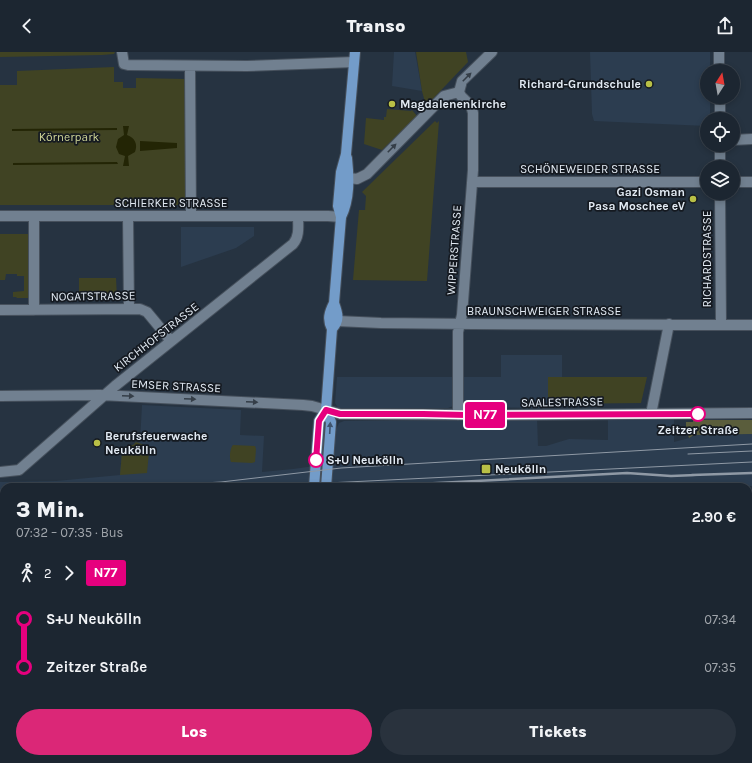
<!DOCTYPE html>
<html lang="de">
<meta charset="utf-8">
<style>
:root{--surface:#1c2631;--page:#29323d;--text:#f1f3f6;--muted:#a0a5ab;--line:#3a434d;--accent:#db2777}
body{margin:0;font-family:Karla,sans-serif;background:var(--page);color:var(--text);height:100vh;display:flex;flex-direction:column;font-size:15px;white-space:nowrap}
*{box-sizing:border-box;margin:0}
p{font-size:13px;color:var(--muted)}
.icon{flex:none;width:22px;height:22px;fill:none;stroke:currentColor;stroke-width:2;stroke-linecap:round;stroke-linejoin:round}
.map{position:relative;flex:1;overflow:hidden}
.drawer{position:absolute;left:0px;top:431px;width:752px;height:280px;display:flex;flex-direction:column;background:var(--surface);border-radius:12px 12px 0 0;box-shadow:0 2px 6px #0003,0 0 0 1px var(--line)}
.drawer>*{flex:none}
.badge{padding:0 8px;border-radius:3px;font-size:14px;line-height:26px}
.needle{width:26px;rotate:11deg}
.tools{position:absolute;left:700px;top:12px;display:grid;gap:8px}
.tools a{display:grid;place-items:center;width:40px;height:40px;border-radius:50%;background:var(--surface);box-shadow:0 2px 6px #0003,0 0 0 1px var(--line);font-size:20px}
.map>.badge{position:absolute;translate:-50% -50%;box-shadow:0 0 0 2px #fff}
.legs{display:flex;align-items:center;gap:6px;height:44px;padding:0 16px;font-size:13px}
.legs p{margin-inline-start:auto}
.headline{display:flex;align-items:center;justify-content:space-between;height:68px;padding:0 16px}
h1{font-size:22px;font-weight:800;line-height:30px}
.button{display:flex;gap:8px;margin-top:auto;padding:8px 16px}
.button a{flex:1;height:46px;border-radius:24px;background:var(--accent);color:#fff;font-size:16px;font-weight:800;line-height:46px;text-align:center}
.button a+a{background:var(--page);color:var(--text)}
ul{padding:0 16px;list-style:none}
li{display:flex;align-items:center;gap:14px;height:48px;font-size:15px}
li i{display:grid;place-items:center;width:6px;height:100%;margin:0 5px;background:currentColor}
li i::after{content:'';width:10px;height:10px;margin:-5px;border:3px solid;border-radius:50%;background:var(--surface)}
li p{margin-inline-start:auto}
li:first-child i{background:linear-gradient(#0000 50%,currentColor 0)}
li:last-child i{background:linear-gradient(currentColor 50%,#0000 0)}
header{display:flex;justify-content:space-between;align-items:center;height:52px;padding:0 16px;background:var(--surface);font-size:18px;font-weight:800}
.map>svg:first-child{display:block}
.built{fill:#2c3d50}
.green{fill:#404323}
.forest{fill:#5a5d3c}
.water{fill:#232505}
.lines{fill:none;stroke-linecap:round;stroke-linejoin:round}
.minor-casing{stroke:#46505c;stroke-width:12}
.major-casing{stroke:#46505c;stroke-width:12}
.minor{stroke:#718090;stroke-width:10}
.major{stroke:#739cc9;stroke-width:10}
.tram{stroke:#8f99a5;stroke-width:1}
.rail{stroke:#8f99a5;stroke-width:2.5}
.oneway{fill:#353e48}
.oneway2{fill:#3f546d}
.line-1-casing{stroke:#fff;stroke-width:9}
.line-1{stroke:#e6007e;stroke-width:6}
.poi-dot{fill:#b9c046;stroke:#151a21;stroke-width:1.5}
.stop-1-dot{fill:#fff;stroke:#e6007e;stroke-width:2}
.labels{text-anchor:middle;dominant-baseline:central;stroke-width:3.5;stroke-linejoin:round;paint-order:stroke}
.poi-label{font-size:12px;font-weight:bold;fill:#e2eaf3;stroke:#151a21;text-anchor:start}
.park-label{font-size:12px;fill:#cdd396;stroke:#151a21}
.street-label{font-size:12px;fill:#e2eaf3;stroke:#151a21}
.stop-label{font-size:12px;font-weight:bold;fill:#e2eaf3;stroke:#151a21}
</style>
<header><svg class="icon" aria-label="back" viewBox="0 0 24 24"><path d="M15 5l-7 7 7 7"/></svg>Transo<svg class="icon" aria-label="share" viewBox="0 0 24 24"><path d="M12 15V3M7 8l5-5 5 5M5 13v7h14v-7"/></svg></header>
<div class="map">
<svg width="752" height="711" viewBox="0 0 752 711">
<rect width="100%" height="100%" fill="#263341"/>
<path class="built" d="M394,0h21l7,39 -30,-5z
M590,0h120v19h-3v26h3v22h-3v7l-113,-5 -2,-7z
M181,175h73v9l-18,12 -55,19z
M501,303h61v22h-14v31l-84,-1 -3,-5 3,-2v-23h37z
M337,325h115v17l2,3 -1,9 -5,2h-110l-3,-5z
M142,353l99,5 -1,25 24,1 -2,36 31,-3 44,-6 -4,-3 3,-30 3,-7 5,-2 180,-1 13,-2 1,28h8l23,-7 39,1v-22h66v24l15,-4 5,-3 58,-1v52l-21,1h-727v104h-4v-109l56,-1 64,-6 2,-23 6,-7h5l3,-3h4z
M748,466h4v157h-4z
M752,667v44h-67v-4h63v-39z
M317,707h223l1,4h-224z
M563,707h67l-17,4h-48z"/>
<path class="green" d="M0,0h115l-1,2 -12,1 -102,2z
M416,0h50l2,10 -42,44 -4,-15z
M114,15v15h9v6h13v-10l49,1 2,126h-187v-120h17v-14z
M387,57l24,2 1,-1 5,6 -35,34 -18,-6 2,-26 18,2v-3h2z
M435,69l2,2 2,-2 -12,160 -74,-1 6,-70h6l1,-14 -4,-4z
M0,182h30v64h-13l-1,-1h-3v-5l11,-1v-15h-7v-2h-11l-1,6h-5z
M79,226h37l1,20h-38z
M548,325h99l-6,26 -93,1z
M136,390l11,4 2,6 -2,21 -27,2 2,-23 6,-7h5z
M233,393l22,1 1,3 -1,13 -3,1 -21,-1c-2,-4 -1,-14 2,-17z"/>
<path class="forest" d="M693,368h59v14l-58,1 -5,3 -3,-9v-7h7z"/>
<path class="water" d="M123,74h6l-2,9c8,3 11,9 8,17l-7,4 1,10h-6l2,-10 -6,-2 -3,-7 2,-8 6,-4z
M117,76v2l-105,1v-2z
M140,89l37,2v5l-37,3z
M117,110l1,2 -105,1v-2z"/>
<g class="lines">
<g class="minor-casing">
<path id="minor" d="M122,0l2,12 4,1 119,1 107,-4
M719,0v19
M190,14l1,150
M459,40l3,-11 30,-29
M720,67v-22
M733,88l19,-1
M720,93v22
M349,126l8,1 10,-5 77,-78 15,-4
M472,130h235
M733,130h19
M720,141l1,131
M0,164h328l13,1
M128,164l1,93
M0,258l140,-1 7,3 24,29
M34,258v-94
M337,269l44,2 92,1 279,1
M0,344l100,-1 203,10 9,1 28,8 166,1 246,-2
M651,362l18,-90
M458,363v-83l4,-17 11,-145v-57l-1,-4 -2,-4 -9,-9 -2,-4
M0,420l19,-2 96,-84 178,-142c7,-8 5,-19 5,-28
M0,548h4
M748,629h4
M0,633h4
M200,707l1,4
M552,707l1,4"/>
</g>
<g class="major-casing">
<path id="major" d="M341,165c9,-18 8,-40 6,-59
M332,277c8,-9 6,-15 2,-26
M326,358l5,12 -5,65
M314,435l5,-66 7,-11 6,-81c-5,-10 -3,-16 2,-26l7,-86 -3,-11 3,-34 5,-18 9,-102
M297,711v-4"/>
</g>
<use href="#minor" class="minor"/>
<use href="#major" class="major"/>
<path class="tram" d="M688,402l64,-3
M135,435l86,-5 120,-14 411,-24
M247,435l505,-25
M0,442h4"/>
<path class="rail" d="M692,423l60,-2
M360,435l267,-14 44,3 25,-1
M0,458h4
M748,669l4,-1"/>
</g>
<defs><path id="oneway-solid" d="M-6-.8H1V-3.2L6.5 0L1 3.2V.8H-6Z"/></defs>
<g class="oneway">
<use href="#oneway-solid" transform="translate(467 25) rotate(-45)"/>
<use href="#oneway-solid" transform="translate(392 96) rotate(-45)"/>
<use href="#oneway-solid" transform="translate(128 344) rotate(3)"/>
<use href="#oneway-solid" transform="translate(190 347) rotate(3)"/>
<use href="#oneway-solid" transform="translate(252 350) rotate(3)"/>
</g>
<use class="oneway2" href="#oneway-solid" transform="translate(330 376) rotate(-87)"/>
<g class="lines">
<g class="line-1-casing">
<path id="line-1" d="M316,408l3,-39 7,-11 14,4h83l44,1 231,-1"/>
</g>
<use href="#line-1" class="line-1"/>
</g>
<g class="poi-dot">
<circle cx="649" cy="32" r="4"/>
<circle cx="392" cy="52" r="4"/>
<circle cx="693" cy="147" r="4"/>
<circle cx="97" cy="391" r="4"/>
<rect x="481" y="412" width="10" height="10" rx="2"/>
</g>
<g class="stop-1-dot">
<circle cx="698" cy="362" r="7"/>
<circle cx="316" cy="408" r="7"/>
</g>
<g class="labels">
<g class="poi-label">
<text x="641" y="32" text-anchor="end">Richard-Grundschule</text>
<text x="400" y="52">Magdalenenkirche</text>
<text x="685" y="140" text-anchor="end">Gazi Osman<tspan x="685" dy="14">Pasa Moschee eV</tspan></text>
<text x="105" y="384">Berufsfeuerwache<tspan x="105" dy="14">Neukölln</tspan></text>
<text x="495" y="417">Neukölln</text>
</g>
<g class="park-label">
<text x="69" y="85">Körnerpark</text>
</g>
<g class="street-label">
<text x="590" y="117">SCHÖNEWEIDER STRASSE</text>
<text x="171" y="151">SCHIERKER STRASSE</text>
<text transform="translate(454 198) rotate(-86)">WIPPERSTRASSE</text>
<text transform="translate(707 207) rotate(-90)">RICHARDSTRASSE</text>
<text transform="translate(93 244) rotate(-1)">NOGATSTRASSE</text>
<text x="544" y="259">BRAUNSCHWEIGER STRASSE</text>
<text transform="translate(156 285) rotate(-38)">KIRCHHOFSTRASSE</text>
<text transform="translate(176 334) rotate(3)">EMSER STRASSE</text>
<text transform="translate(562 350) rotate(-1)">SAALESTRASSE</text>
</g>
<g class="stop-label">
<text x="698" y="378">Zeitzer Straße</text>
<text x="327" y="408" text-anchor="start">S+U Neukölln</text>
</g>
</g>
</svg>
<div class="tools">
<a><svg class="needle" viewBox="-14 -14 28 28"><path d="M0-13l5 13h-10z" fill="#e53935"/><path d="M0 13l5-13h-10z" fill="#a0a5ab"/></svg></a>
<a><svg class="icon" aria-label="locate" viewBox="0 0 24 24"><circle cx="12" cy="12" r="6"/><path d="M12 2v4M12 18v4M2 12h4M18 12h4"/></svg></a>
<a><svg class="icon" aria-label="layers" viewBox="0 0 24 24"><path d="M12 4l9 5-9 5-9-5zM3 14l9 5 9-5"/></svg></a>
</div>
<b class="badge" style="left:485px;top:363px;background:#e6007e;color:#fff">N77</b>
<section class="drawer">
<div class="headline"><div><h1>3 Min.</h1><p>07:32 – 07:35 · Bus</p></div><b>2.90 €</b></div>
<div class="legs"><svg class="icon" aria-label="walk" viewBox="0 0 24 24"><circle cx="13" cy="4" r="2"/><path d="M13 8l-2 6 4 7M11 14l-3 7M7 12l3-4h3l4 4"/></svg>2<svg class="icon" aria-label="forward" viewBox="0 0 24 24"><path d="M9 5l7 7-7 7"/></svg><b class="badge" style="background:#e6007e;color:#fff">N77</b></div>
<ul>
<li><i style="color:#e6007e"></i><b>S+U Neukölln</b><p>07:34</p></li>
<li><i style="color:#e6007e"></i><b>Zeitzer Straße</b><p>07:35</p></li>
</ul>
<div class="button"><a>Los</a><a>Tickets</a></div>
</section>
</div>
